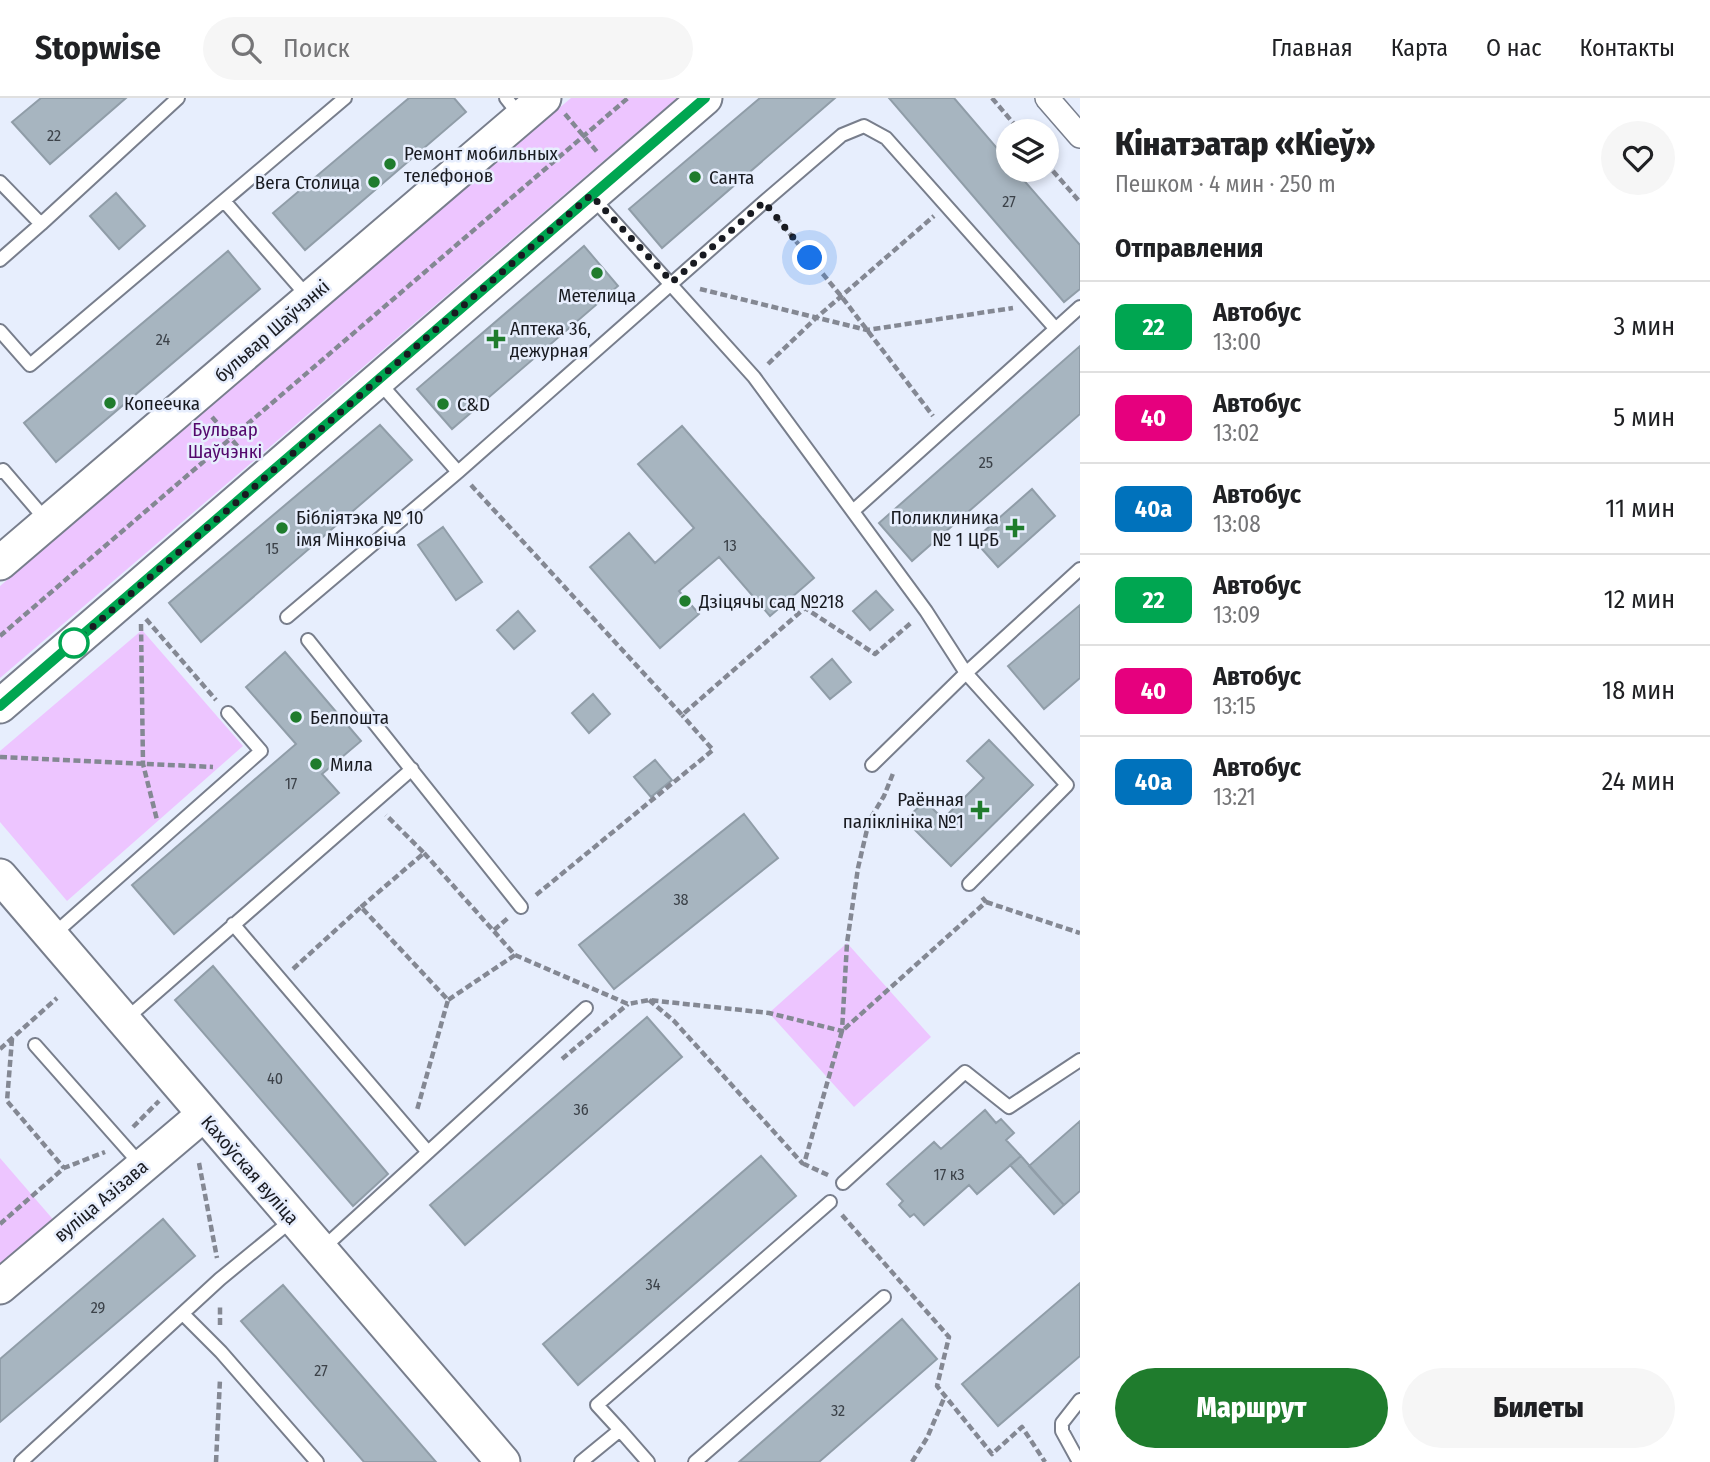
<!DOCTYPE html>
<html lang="ru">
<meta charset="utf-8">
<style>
:root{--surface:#fff;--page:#f6f6f6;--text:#202124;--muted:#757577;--line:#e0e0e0;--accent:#1f7c2d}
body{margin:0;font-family:"Fira Sans Condensed",sans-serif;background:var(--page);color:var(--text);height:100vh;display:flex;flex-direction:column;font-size:26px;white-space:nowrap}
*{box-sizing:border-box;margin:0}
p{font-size:23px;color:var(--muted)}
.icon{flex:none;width:38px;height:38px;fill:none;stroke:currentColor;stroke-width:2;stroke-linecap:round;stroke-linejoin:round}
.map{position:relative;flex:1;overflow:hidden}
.details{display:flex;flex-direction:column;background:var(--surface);width:630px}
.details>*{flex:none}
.badge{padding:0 14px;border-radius:10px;font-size:24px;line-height:46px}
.controls{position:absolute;left:996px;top:21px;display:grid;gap:14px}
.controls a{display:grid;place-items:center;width:63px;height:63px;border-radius:50%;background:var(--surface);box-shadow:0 4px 10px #0003;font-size:35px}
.you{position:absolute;width:35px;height:35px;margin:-18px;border:5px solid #fff;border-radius:50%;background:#1a73e8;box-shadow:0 0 0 10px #1a73e833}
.map>.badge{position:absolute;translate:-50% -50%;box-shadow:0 0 0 4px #fff}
h2{padding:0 35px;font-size:26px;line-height:63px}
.round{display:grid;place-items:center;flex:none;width:74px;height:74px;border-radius:37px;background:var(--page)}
.overview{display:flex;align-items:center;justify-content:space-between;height:119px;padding:0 35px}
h1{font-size:33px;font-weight:800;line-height:52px}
.action{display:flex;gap:14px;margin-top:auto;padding:14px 35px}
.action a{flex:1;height:80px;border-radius:42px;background:var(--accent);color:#fff;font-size:28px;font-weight:800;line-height:80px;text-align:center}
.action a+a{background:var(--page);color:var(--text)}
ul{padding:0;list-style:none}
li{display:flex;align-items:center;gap:21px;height:91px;padding:0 35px;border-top:2px solid var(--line)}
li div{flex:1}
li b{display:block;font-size:26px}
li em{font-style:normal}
li .badge{min-width:77px;font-weight:700;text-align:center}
header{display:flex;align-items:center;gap:42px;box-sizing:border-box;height:98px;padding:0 35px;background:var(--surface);border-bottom:2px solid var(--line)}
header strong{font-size:33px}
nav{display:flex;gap:38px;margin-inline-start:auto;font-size:24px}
.search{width:490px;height:63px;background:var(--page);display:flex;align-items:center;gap:18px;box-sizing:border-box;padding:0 24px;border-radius:38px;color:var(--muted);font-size:26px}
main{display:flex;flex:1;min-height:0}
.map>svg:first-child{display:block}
.green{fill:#edc5ff}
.building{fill:#a7b5c0;stroke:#909da8;stroke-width:2}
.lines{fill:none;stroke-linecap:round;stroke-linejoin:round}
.lane-casing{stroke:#787e8c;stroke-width:16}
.street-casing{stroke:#787e8c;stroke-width:26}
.secondary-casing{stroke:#787e8c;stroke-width:37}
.path{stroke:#848893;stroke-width:4.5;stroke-dasharray:7 3.5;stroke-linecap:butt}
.lane{stroke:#fff;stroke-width:12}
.street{stroke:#fff;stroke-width:23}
.secondary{stroke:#fff;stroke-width:33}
.line-casing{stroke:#fff;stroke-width:16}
.line{stroke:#00a651;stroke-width:10}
.walk{stroke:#191b21;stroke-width:7;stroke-dasharray:0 12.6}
.poi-dot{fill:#1f7c2d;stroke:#e7eefd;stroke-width:2.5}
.stop-dot{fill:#fff;stroke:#00a651;stroke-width:3.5}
.labels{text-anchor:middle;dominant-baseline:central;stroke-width:5;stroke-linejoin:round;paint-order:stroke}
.number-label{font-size:16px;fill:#3c4249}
.poi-label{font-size:19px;fill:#191b21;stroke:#e7eefd;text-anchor:start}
.street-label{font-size:19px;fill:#191b21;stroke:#e7eefd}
.park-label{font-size:19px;fill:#54086d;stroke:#e7eefd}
</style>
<header>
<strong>Stopwise</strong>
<div class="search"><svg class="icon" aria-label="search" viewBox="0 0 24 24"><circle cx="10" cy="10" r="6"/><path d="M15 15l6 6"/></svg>Поиск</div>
<nav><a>Главная</a><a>Карта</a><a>О нас</a><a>Контакты</a></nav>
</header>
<main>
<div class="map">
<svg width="1080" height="1364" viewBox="0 0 1080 1364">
<rect width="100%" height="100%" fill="#e7eefd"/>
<path class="green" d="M571,0h106l-677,580v-92z
M142,532l101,116 -176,155 -67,-79v-71z
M847,845l84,94 -77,70 -85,-94z
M0,1060l57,66 -57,49z"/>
<path class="building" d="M41,0h85l-76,66 -38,-42z
M409,0h45l12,14 -161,138 -32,-37z
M760,0h75l-173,150 -33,-39z
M889,0h65l54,63v9h7l65,75v44l-16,13z
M116,95l29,33 -26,23 -29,-33z
M584,148l34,40 -166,143 -35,-40z
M228,153l32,38 -204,173 -32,-39z
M1080,248v68l-168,147 -33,-38z
M380,327l32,35 -211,182 -32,-39z
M682,328l132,152 -44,38 -51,-59 -40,34 20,23 -39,34 -70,-81 39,-34 26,30 39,-35 -56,-64z
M1032,391l23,27 -57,51 -24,-27z
M443,429l39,55 -26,18 -38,-55z
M876,493l17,19 -23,20 -17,-19z
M1080,507v73l-36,31 -36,-43z
M518,513l17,20 -21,18 -17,-19z
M285,554l76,89 -39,33 17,19 -165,141 -42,-49 164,-141 -50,-57z
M832,561l19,23 -21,17 -19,-22z
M593,596l17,20 -21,19 -17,-20z
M989,642l44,45 -82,81 -46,-46 20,-19 18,18 41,-41 -17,-17z
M655,662l17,20 -21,17 -17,-20z
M744,716l34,44 -164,131 -35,-44z
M213,868l175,208 -35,32 -178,-206z
M647,919l35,40 -217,188 -35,-40z
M985,1012l11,13 5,-4 13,14 -8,7 15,16 -44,38 -8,-9 -45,40 -10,-11 -4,3 -11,-12 4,-4 -16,-17 47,-42 7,7z
M1080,1023v70l-16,14 -35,-39z
M761,1058l35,40 -218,189 -35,-41z
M1021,1058l43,49 -10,9 -44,-49z
M163,1121l32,37 -195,166v-63z
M1080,1185v73l-82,70 -36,-42z
M283,1187l153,177h-72l-123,-141z
M902,1221l35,40 -118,103h-80z"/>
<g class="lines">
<g class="lane-casing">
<path id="lane" d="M506,0l15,19
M0,84l41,42 137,-126
M591,98l163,181 172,234 40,62 101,112 -98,99
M224,103l85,97
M0,162l41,-36
M0,233l30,34 315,-267
M378,283l80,91
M0,374l3,-2 43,50
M853,413l227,-204
M287,519l171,-145 306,-270 78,-67 22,-9 22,12 169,190
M308,542l213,267
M872,667l94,-92 114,-104
M233,826l194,227
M54,836l207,-183 -33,-38
M126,921l286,-250
M35,947l107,121
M843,1085l122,-111 44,35 71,-47
M322,1151l264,-241
M184,1217l37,37 96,110
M620,1332l28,32
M21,1364l199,-183 72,-59
M581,1364l39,-32 -23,-25 233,-203
M695,1364l189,-165
M1079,1364l-17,-31v-8l18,-23"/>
</g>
<g class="street-casing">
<path id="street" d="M1047,0l33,38"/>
</g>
<g class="secondary-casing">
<path id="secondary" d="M0,465l544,-465
M0,608l705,-608
M0,778l503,586
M0,1189l203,-172"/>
</g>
<path class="path" d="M992,0l28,33
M565,16l33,39
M1046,65l34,39
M776,119l65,79 92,120
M700,191l167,41 146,-22
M768,266l48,-46 118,-102
M212,319l36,41
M471,387l211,230 123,-107 70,46 37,-32
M146,521l70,81
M141,526l2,140 14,56
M0,538l628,-538
M0,659l213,10
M424,755l91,102 -67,45
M536,797l177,-145 -31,-35
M986,804l94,31
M361,809l63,-54 -38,-38
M494,832l14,-12
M515,857l113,49 21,-4 120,13 73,18 5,-88 11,-75 11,-47 15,-25 10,-25
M293,871l68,-62 87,93 -31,110
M649,902l25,21 129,143
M12,941l-5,62 57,67
M0,951l57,-51
M562,961l66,-55
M133,1029l26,-26
M199,1065l18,95
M828,1077l-24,-11 38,-133 144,-129 -5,-6
M842,1117l107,122 -12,49 55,68 30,-27 23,35
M0,1126l64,-56 41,-16
M220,1227v-20
M216,1364l4,-83
M912,1364l15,-24 18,-42"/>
<use href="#lane" class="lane"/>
<use href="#street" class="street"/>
<use href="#secondary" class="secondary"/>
</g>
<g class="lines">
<g class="line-casing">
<path id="line" d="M0,608l705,-608"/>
</g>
<use href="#line" class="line"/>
<path class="walk" d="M74,545l517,-448 81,87 92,-80 46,56"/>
</g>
<g class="poi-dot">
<circle cx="390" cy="66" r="7"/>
<circle cx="695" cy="79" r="7"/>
<circle cx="374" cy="84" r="7"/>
<circle cx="597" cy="175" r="7"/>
<path d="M492.5 230.5h7v7h7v7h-7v7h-7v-7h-7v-7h7z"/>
<circle cx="110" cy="305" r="7"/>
<circle cx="443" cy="306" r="7"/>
<circle cx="282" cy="430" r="7"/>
<path d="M1011.5 419.5h7v7h7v7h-7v7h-7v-7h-7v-7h7z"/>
<circle cx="685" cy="503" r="7"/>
<circle cx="296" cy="619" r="7"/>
<circle cx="316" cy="666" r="7"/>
<path d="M976.5 701.5h7v7h7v7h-7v7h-7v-7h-7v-7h7z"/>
</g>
<circle class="stop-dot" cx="74" cy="545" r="14"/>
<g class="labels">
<g class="number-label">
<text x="54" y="37">22</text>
<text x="1009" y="103">27</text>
<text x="163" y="241">24</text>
<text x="986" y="364">25</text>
<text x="730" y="447">13</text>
<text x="272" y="450">15</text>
<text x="291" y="685">17</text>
<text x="681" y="801">38</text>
<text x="275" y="980">40</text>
<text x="581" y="1011">36</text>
<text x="949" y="1076">17 к3</text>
<text x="653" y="1186">34</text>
<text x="98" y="1209">29</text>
<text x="321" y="1272">27</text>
<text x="838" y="1312">32</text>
</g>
<g class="poi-label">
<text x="404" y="55">Ремонт мобильных<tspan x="404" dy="22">телефонов</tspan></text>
<text x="709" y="79">Санта</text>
<text x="360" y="84" text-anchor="end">Вега Столица</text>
<text x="597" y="197" text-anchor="middle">Метелица</text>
<text x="510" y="230">Аптека 36,<tspan x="510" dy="22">дежурная</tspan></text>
<text x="124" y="305">Копеечка</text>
<text x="457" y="306">C&amp;D</text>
<text x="296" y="419">Бібліятэка № 10<tspan x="296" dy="22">імя Мінковіча</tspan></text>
<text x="999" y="419" text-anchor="end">Поликлиника<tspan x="999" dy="22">№ 1 ЦРБ</tspan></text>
<text x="699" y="503">Дзіцячы сад №218</text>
<text x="310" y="619">Белпошта</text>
<text x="330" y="666">Мила</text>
<text x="964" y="701" text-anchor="end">Раённая<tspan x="964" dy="22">паліклініка №1</tspan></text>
</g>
<g class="street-label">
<text transform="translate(272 233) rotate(-41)">бульвар Шаўчэнкі</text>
<text transform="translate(250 1072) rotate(49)">Кахоўская вуліца</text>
<text transform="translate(101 1103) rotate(-40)">вуліца Азізава</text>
</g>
<g class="park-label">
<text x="225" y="331">Бульвар<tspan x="225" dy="22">Шаўчэнкі</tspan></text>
</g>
</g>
</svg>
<div class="controls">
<a><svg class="icon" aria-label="layers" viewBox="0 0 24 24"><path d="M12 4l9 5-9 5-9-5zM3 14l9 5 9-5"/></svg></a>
</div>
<div class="you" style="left:810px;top:160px"></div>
</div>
<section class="details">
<div class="overview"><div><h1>Кінатэатар «Кіеў»</h1><p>Пешком · 4 мин · 250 m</p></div><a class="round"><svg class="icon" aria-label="heart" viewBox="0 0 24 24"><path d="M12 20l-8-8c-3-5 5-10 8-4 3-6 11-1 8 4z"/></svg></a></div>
<h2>Отправления</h2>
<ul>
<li><span class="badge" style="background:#00a651;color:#fff">22</span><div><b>Автобус</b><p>13:00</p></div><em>3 мин</em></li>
<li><span class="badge" style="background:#e6007e;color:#fff">40</span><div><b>Автобус</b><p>13:02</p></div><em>5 мин</em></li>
<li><span class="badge" style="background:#0072bc;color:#fff">40а</span><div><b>Автобус</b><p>13:08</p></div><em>11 мин</em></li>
<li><span class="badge" style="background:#00a651;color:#fff">22</span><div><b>Автобус</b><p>13:09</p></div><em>12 мин</em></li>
<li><span class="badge" style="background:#e6007e;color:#fff">40</span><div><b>Автобус</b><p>13:15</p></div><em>18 мин</em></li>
<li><span class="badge" style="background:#0072bc;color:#fff">40а</span><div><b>Автобус</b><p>13:21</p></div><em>24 мин</em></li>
</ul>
<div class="action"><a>Маршрут</a><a>Билеты</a></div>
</section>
</main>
